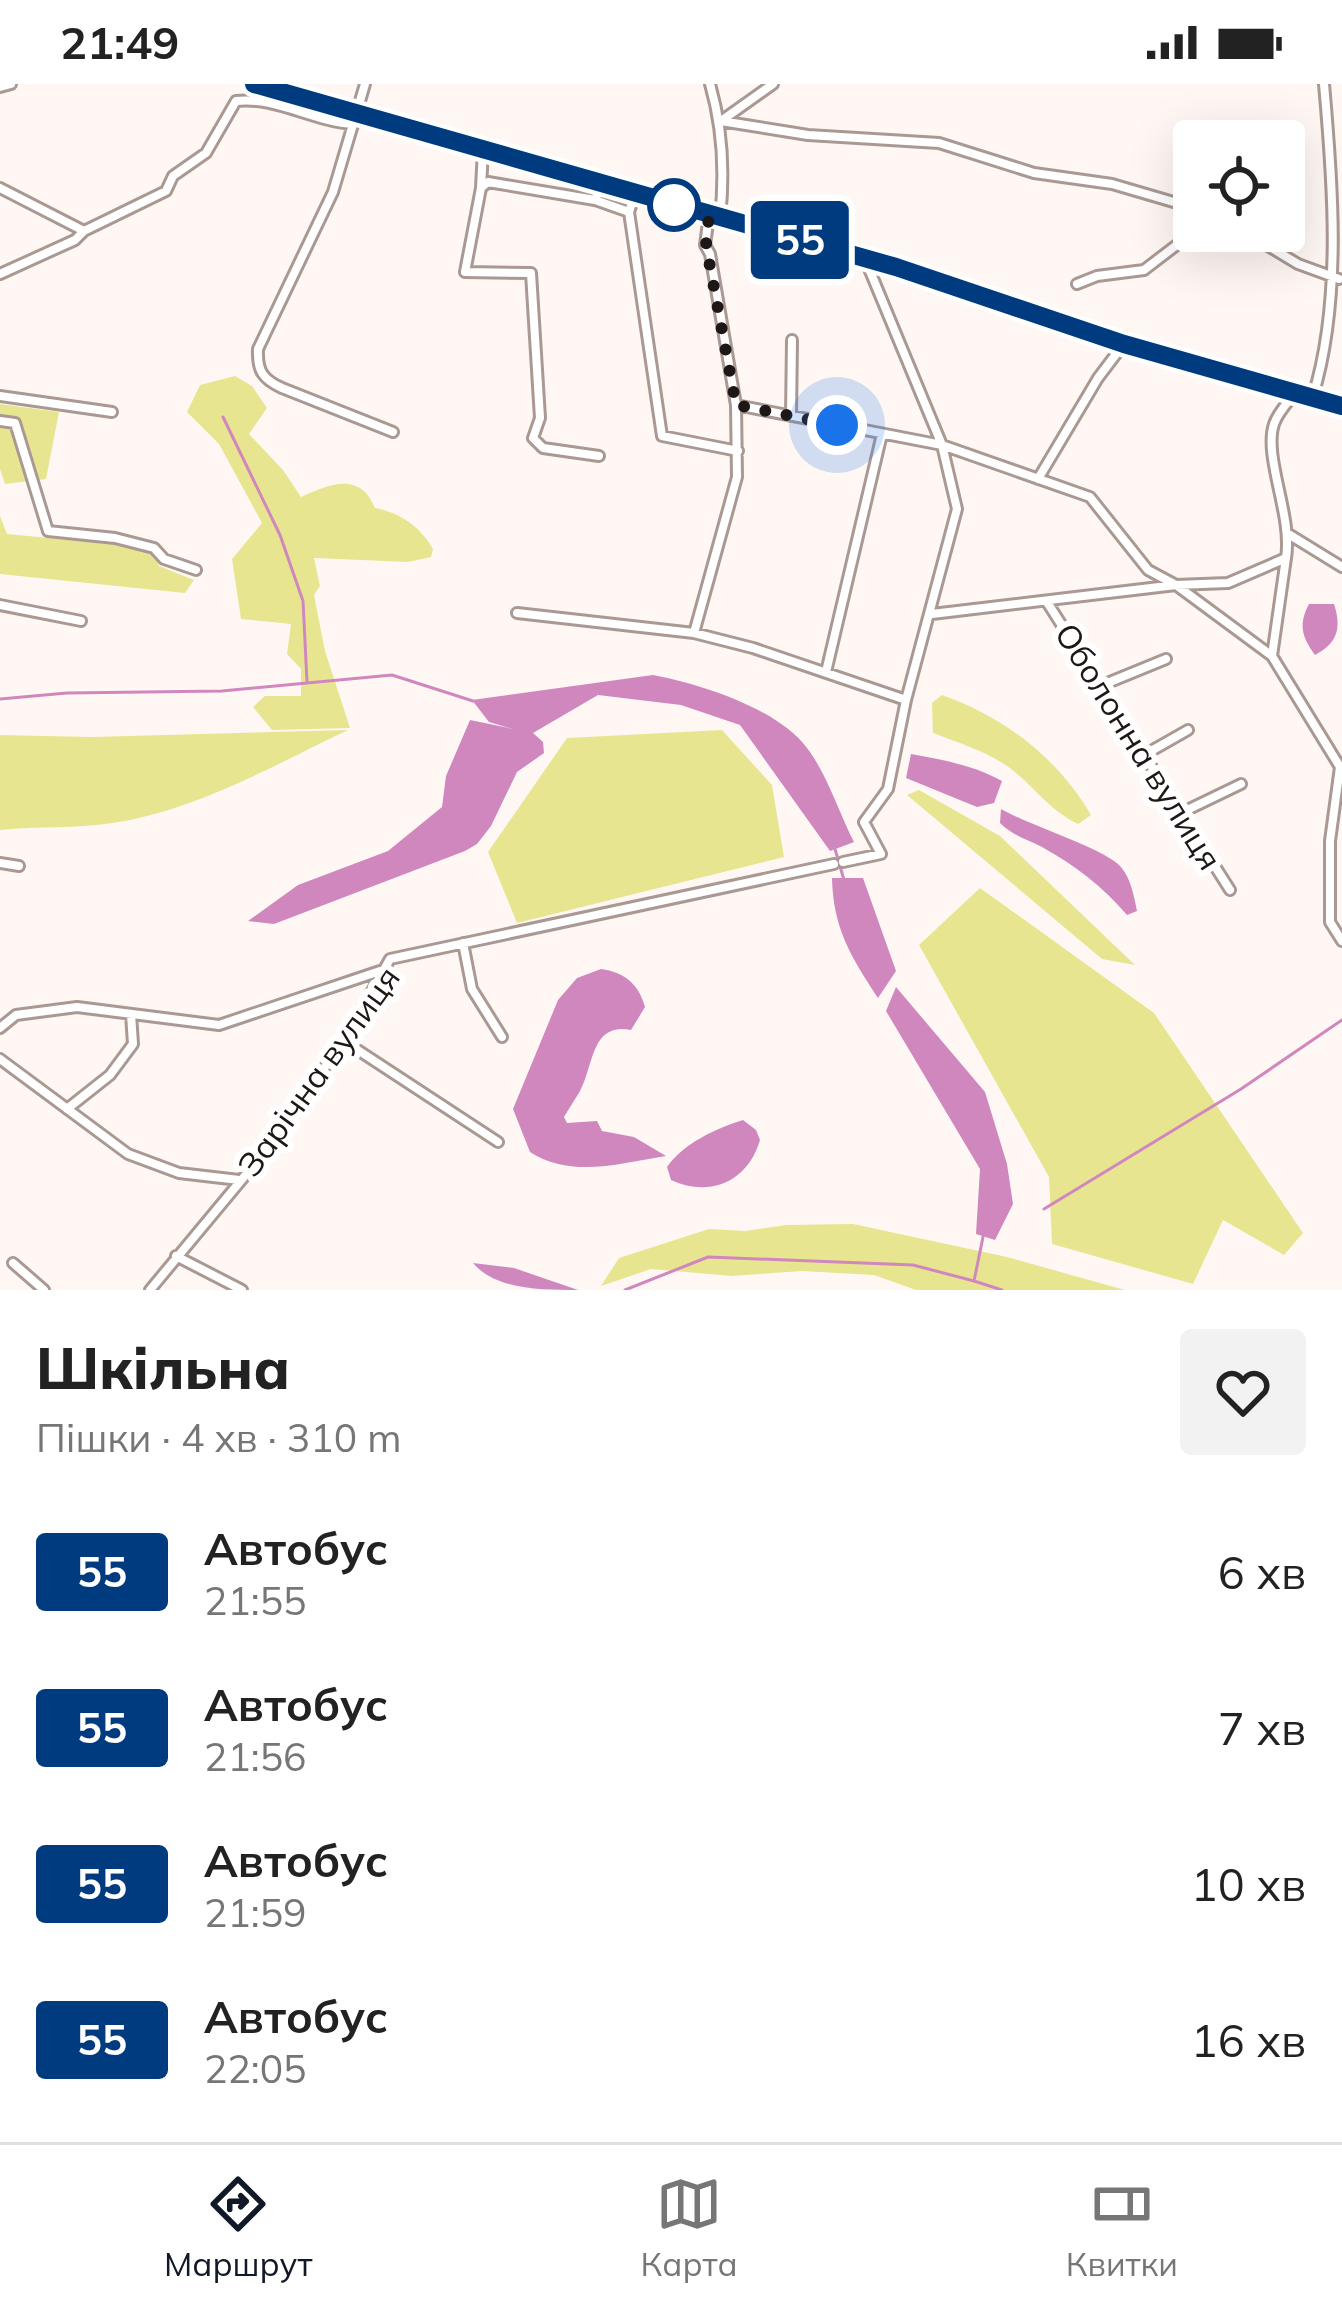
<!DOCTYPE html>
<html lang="uk">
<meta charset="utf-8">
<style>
:root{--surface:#fff;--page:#f2f2f2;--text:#222;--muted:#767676;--line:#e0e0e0;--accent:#111827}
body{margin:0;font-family:Mulish,sans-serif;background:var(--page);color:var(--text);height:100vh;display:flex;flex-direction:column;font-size:45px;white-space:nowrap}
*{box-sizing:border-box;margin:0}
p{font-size:39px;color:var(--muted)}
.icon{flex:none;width:66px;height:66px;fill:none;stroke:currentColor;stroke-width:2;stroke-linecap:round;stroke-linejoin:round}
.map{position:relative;height:1206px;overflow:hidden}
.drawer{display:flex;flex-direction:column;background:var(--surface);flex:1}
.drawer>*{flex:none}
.badge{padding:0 24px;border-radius:9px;font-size:42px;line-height:78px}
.fabs{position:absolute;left:1173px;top:36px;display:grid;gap:24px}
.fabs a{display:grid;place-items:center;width:132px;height:132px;border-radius:12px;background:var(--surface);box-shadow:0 12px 48px #0002;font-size:60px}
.you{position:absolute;width:60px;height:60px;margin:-30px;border:9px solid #fff;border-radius:50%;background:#1a73e8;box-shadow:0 0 0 18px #1a73e833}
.map>.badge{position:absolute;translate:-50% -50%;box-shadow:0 0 0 6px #fff}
.round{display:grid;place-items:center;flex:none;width:126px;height:126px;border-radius:12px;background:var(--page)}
.overview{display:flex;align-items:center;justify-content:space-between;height:204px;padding:0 36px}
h1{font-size:57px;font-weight:800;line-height:90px}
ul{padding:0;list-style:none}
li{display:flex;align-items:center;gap:36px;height:156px;padding:0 36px}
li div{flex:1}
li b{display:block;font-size:45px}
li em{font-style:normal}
li .badge{min-width:132px;font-weight:700;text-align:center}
.status{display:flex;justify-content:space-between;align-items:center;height:84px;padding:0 60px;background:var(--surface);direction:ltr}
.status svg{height:33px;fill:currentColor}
.tab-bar{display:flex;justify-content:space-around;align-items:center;height:168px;border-top:3px solid var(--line);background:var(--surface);font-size:33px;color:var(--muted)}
.tab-bar a{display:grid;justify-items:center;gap:6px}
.tab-bar .selected{color:var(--accent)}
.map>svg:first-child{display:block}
.green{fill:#e8e590}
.water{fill:#d087be}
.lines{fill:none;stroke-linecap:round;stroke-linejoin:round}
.stream{stroke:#d087be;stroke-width:3}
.minor-casing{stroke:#aa9992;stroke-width:14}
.highway-casing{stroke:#aa9992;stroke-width:18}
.minor{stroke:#fff;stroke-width:8}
.highway{stroke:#fff;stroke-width:12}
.line-casing{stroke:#fff;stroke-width:27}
.line{stroke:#003b80;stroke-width:18}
.walk{stroke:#1d1715;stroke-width:12;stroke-dasharray:0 21.6}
.stop-dot{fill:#fff;stroke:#003b80;stroke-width:6}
.labels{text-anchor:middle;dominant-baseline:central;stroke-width:12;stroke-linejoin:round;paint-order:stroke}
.street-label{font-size:33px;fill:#1d1715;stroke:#fff}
</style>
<div class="status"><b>21:49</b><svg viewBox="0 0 49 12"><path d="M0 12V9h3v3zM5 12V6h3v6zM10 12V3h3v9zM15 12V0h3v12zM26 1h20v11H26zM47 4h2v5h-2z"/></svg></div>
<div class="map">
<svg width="1342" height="1206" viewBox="0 0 1342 1206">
<rect width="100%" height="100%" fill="#fff7f4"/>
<path class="green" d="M235,292l17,10 15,22 -18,26 34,36 18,27c28,-13 59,-26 74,11 24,4 46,19 58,41l-2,8 -23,5 -94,-4 6,28 -6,9 11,56 25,77 -78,2 -19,-23 12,-11h36v-27l-14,-15 4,-30 -50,-5 -9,-60 30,-36 -43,-79 -32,-32 13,-27z
M0,320l59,8 -13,67 -41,5 -5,-15z
M0,432l7,18 147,14 5,18 35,14 -9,13 -185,-19z
M942,611c61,21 117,64 149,120l-13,9c-35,-18 -44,-40 -74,-60 -21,-14 -48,-22 -71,-31l-1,-30z
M348,646c-75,36 -152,80 -235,93 -36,6 -76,3 -113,7v-95l92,2z
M722,646l50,55 12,72 -267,66 -29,-71 79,-114z
M919,706l81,46 135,129 -33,-6 -195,-164z
M980,804l174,125 149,220 -19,22 -61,-35 -30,64 -141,-40 -3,-67 -130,-232z
M853,1140l154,33 118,33h-209l-42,-15 -72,-4 -70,5 -81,-7 -50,17 18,-28 90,-29 36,2 41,-6z"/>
<path class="water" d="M1309,520h25c8,25 3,39 -19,51 -13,-18 -17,-30 -6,-51z
M653,591c47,9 124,33 154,73 20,26 32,65 47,94l-24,9 -90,-126 -59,-20 -83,-10 -65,38 10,9 1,11 -27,19 -26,54 -14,18 -12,7 -191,73 -26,-3 50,-36 90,-34 54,-44 4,-31 24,-56 43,9 -24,-7 -17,-22z
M911,670c32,6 62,11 91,27l-8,22 -17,4 -71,-29z
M1001,725c27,16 105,40 120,58 10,12 13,29 16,44l-10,4c-25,-29 -51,-49 -85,-68 -15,-8 -29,-11 -42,-24z
M832,794h31l33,93 -18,27c-27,-41 -45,-70 -46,-120z
M601,885c23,3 38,15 44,38l-14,23c-40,-8 -37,35 -51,61 -5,9 -11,17 -16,26l3,6 30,-2 5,10 32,6 32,19c-46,7 -94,23 -136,-4l-17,-43 45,-109 19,-22z
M896,903l89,105 22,72 6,40 -18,36 -19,-6 4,-65 -94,-158z
M743,1036l13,10 4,10c-12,42 -51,58 -89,40l-4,-13c17,-24 48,-38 76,-47z
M473,1179l41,5 64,22c-37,0 -82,0 -105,-27z"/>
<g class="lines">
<path class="stream" d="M223,333l57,118 23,66 4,81
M0,615l67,-6 155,-2 170,-16 81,26
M835,765l9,31
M1044,1125l197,-120 101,-69
M983,1153l-9,44 28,9
M625,1206l83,-33 205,8 61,16"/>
<g class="minor-casing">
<path id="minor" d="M365,0l-32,108 -75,157c-1,21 4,30 24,39l111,44
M710,0c13,45 15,88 10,134
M0,3l11,-3
M721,37l87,14 131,8 95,30 78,11 82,24
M721,37l52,-37
M483,66l-2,38 -16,84 66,1 9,145 -7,20 10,10 56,8
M482,103l6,-5 107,18 7,-15
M0,104l84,43
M635,110l-6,18 33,224 76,15
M595,116l34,12
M1243,147l55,33 41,15
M0,190l75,-34 9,-9 82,-40 7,-15 33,-23 30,-52c39,-5 78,21 118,23
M1077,200l20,-8 47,-6 51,-39
M0,312l112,16
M1313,312c29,-95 20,-212 11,-312
M736,321l206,40 148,52 58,73 28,15 96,71 68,111 -10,74v81l12,19
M791,332l1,-76
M0,337l15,2 33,108 67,7 39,10 10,11 32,11
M1038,395l60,-101 25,-33
M1290,451l52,32
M1047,518l183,288
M0,521l81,16
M517,529l177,20 59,15 153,52
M932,530l244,-29 52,-2 58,-25c7,-42 -23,-101 -12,-134 4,-12 14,-22 22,-32
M694,549l43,-156 -1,-72 -26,-151 -5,-9 4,-30
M1272,572l14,-98
M826,588l56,-238
M1100,602l66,-27
M1144,671l44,-25
M1183,728l58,-28
M843,778l38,-8 -17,-32 24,-33 18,-89 51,-191 -15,-64 -77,-186
M0,779l19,3
M463,859l9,46 30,48
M0,944l16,-13 61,-8 142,18 161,-54
M344,957l154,101
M0,975l128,95 51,19 60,7
M67,1025l43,-34 23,-31 -2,-30
M176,1172l66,34
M13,1179l31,27
M150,1206l103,-124 91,-125 46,-82 444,-95"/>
</g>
<g class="highway-casing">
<path id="highway" d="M255,0l609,174 260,86 218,62"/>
</g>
<use href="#minor" class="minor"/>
<use href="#highway" class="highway"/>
</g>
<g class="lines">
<g class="line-casing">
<path id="line" d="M254,0l642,183 228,77 218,62"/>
</g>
<use href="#line" class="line"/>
<path class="walk" d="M674,121l35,10 -3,30 30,160 101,20"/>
</g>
<circle class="stop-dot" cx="674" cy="121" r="24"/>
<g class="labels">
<g class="street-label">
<text transform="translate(1139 662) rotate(58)">Оболонна вулиця</text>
<text transform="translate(318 987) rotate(-54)">Зарічна вулиця</text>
</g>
</g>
</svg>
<div class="fabs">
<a><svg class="icon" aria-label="locate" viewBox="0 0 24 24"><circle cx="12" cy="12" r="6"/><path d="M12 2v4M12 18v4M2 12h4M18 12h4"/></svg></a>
</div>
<div class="you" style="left:837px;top:341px"></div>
<b class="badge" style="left:800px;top:156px;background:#003b80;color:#fff">55</b>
</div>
<section class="drawer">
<div class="overview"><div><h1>Шкільна</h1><p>Пішки · 4 хв · 310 m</p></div><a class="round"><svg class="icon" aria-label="heart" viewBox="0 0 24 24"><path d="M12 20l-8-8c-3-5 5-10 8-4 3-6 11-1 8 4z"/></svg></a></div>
<ul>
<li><span class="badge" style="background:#003b80;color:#fff">55</span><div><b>Автобус</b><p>21:55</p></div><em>6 хв</em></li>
<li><span class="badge" style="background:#003b80;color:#fff">55</span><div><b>Автобус</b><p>21:56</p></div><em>7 хв</em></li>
<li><span class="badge" style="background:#003b80;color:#fff">55</span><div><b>Автобус</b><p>21:59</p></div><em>10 хв</em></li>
<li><span class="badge" style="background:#003b80;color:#fff">55</span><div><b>Автобус</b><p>22:05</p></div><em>16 хв</em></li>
</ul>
</section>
<nav class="tab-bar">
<a class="selected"><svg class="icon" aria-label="directions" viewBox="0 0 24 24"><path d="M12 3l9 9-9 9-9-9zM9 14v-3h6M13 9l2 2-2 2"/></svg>Маршрут</a>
<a><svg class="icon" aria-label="map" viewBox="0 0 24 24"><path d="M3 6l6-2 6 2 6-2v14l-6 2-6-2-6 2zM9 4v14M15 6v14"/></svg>Карта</a>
<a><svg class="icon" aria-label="tickets" viewBox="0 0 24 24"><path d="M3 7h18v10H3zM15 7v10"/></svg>Квитки</a>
</nav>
